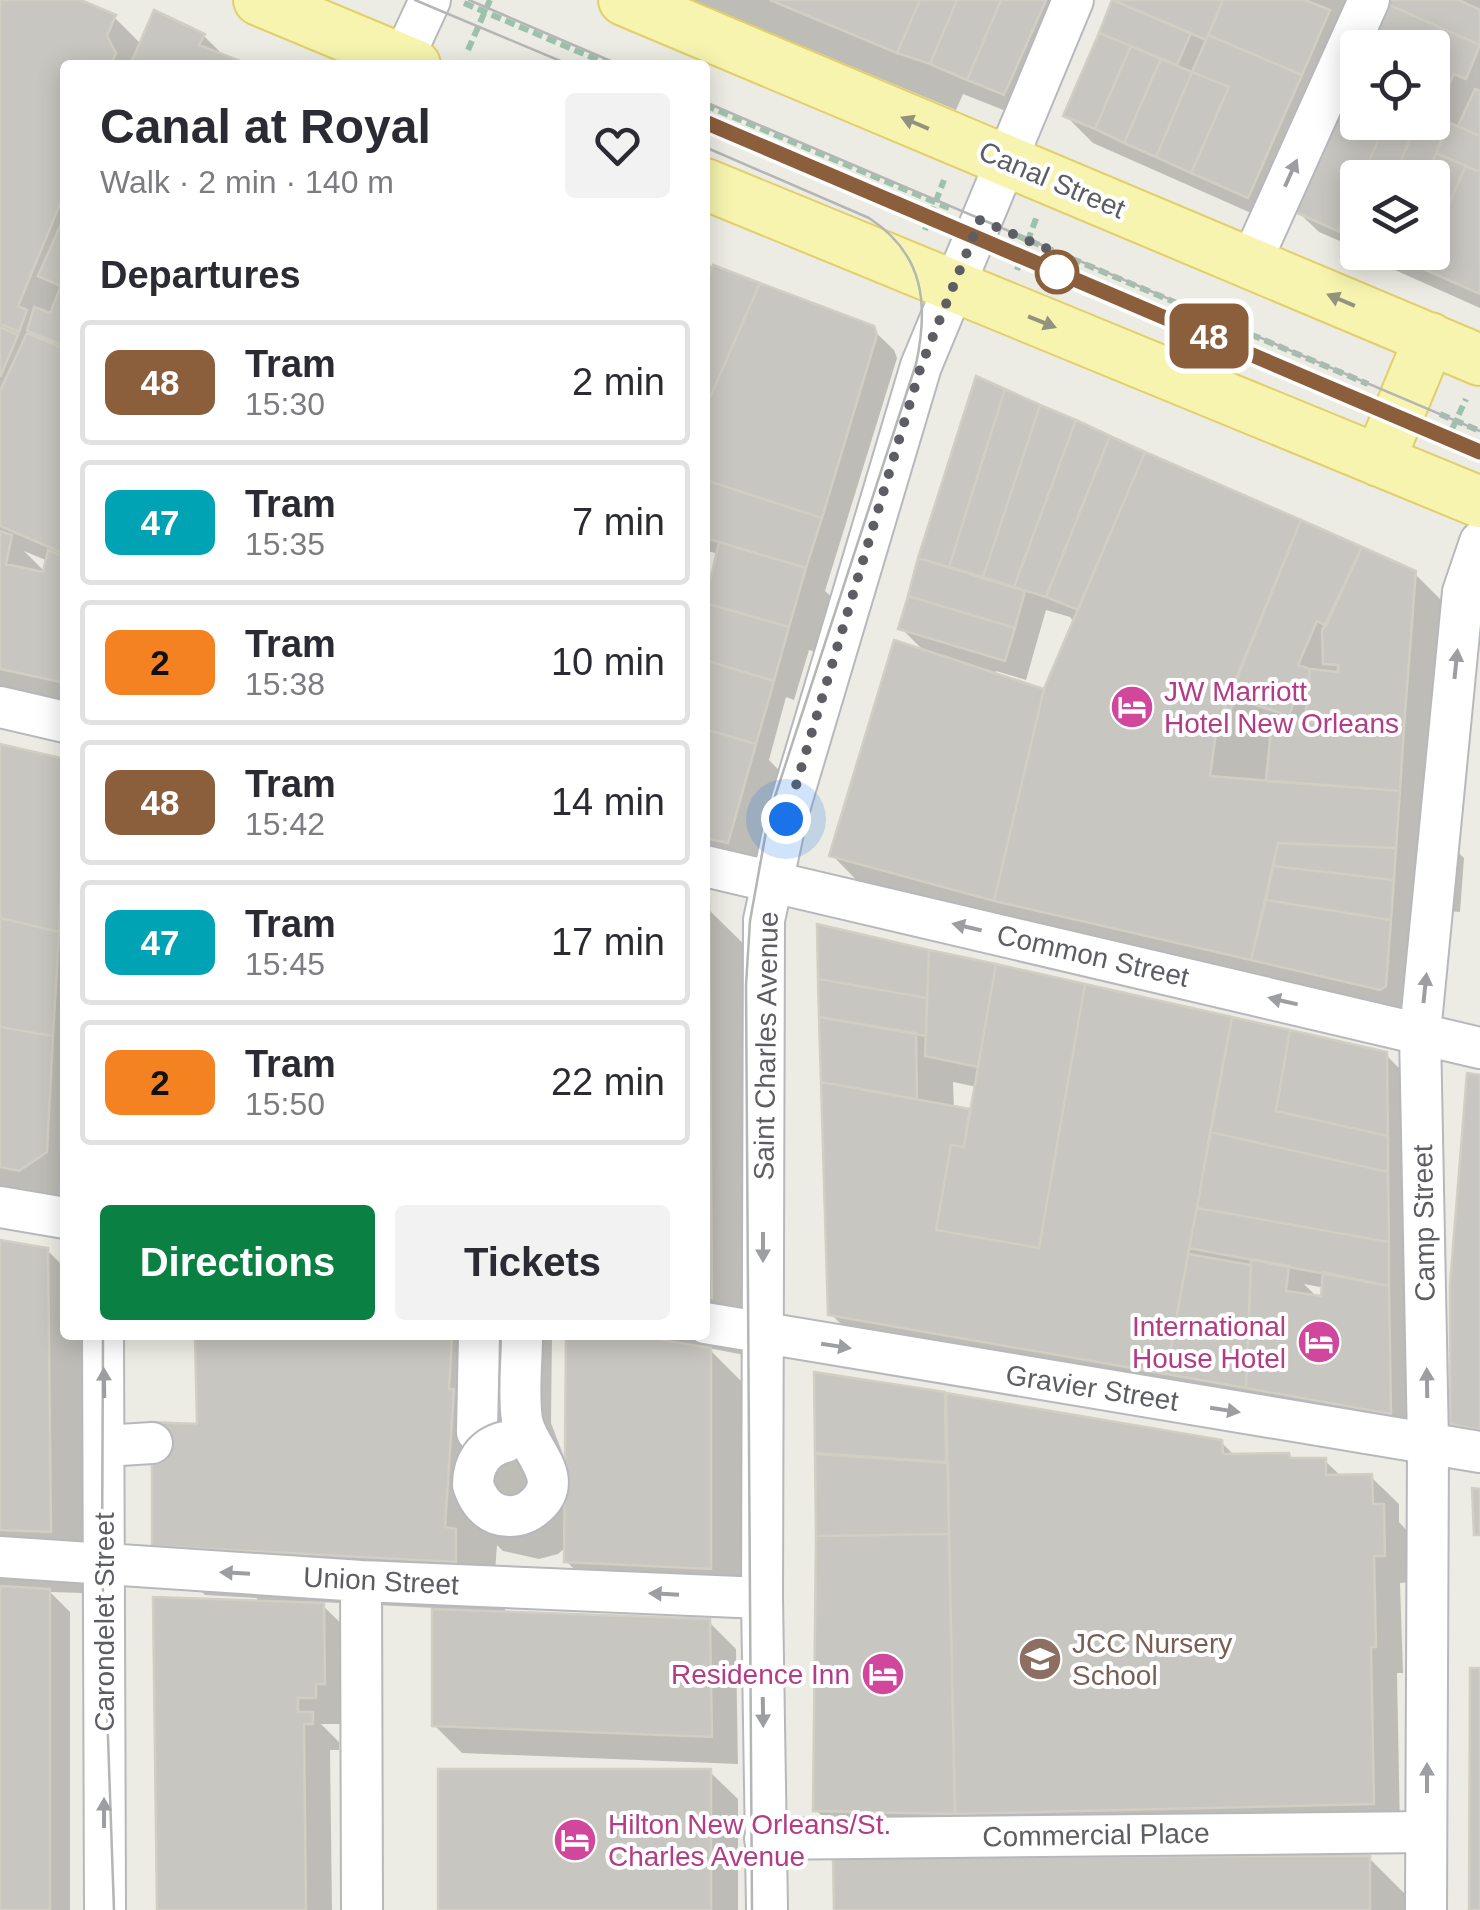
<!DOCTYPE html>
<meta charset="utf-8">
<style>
:root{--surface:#fff;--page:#f2f2f3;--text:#2b2b33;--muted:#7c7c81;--line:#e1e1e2;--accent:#0b8043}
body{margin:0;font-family:Arial,sans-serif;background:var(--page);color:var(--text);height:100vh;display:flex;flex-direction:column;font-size:38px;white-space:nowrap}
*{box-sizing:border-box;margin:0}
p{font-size:32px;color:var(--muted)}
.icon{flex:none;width:55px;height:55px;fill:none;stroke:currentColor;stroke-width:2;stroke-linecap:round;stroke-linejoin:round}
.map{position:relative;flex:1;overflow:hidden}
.details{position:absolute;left:60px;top:60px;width:650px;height:1280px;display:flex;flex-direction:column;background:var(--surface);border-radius:10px;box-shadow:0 5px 25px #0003}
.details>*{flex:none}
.badge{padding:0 20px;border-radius:15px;font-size:35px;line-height:65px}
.buttons{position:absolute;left:1340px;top:30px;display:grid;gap:20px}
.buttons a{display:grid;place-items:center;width:110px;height:110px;border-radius:10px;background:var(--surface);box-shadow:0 5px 25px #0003;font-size:50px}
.you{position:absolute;width:50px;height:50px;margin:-25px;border:8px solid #fff;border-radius:50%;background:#1a73e8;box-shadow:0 0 0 15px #1a73e833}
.map>.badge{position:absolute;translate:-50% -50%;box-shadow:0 0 0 5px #fff}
h2{padding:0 40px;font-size:38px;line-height:90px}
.round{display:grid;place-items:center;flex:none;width:105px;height:105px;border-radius:10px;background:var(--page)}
.head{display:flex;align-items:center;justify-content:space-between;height:170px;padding:0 40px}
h1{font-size:48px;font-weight:600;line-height:75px}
.action{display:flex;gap:20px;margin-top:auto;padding:20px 40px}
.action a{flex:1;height:115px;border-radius:10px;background:var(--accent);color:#fff;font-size:40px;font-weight:600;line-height:115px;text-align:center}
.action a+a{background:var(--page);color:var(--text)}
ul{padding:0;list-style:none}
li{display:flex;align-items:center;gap:30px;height:125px;margin:0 20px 15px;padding:0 20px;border:5px solid var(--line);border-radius:10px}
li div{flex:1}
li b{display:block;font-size:38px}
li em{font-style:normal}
li .badge{min-width:110px;font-weight:700;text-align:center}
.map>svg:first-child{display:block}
.shadow{fill:#0003;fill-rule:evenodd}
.building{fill:#c8c6c0;stroke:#d1cec3;stroke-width:2.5}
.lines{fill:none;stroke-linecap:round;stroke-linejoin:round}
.minor-casing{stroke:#b6b8bc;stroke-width:44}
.major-casing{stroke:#e1cf68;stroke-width:54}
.path{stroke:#9cc2ac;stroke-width:6;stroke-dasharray:10 5;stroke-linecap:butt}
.minor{stroke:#fff;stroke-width:40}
.major{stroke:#f6f4af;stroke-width:50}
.tram{stroke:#b4b5b5;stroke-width:2.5}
.minor-bridge-casing{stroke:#b6b8bc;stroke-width:44;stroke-linecap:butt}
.minor-bridge{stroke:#fff;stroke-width:40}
.oneway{fill:#92927e}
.oneway2{fill:#9d9ea1}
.line-casing{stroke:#fff;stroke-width:22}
.line{stroke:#8b5e3c;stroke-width:15}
.walk{stroke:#5c5e63;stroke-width:10;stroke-dasharray:0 18}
.stop-dot{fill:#fff;stroke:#8b5e3c;stroke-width:5}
.labels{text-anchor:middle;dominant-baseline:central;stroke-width:8;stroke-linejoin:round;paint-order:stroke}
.street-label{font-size:28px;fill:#5c5e63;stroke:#fff}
.hotel-label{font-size:28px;fill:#b23c85;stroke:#fff;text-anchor:start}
.education-label{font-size:28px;fill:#785e54;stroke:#fff;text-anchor:start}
</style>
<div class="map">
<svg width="1480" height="1910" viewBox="0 0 1480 1910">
<rect width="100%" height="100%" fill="#edece4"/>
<path class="shadow" d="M0,0h74l40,17 28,28 13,-32 49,23 22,22 18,7h-179v647l-65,-14zM24,551l24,10 -3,11z
M692,0h392l-53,121 -68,-27 -7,16z
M1114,0h366v308l-112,-50 -5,-6h69v-74h-74v71l-39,-17 -21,-20 44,-100 -66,112 -183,-81 -27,-27zM1358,48h74v70l19,9 -8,15 -5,-2 4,-9 -10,-10 -74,1z
M705,264l167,65 22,21 3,8 -72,233 7,6 -15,55 -8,-2 -15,50 -8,-3 -17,63 36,37 -27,95 -73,-16v-274l13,-48 -13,-4z
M977,380l437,193 39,39 -27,209 38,37 -4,54 -47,-3 -7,98 -4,3 -532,-116 -38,-39 94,-202 -25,-25zM1046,610l24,7 5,6 -29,69 -51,-16 1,-5 30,9z
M0,746l65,16v457l-65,-12z
M705,906l67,66 4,389 -68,-13 41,41v217l-144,-7 -39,-38v-14l-8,7 -19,5 -36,-8 -6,-6 -2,27 10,10v32l204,8 27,27 2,115 -276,-11 -28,-28v-117l-115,-6 32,31 -8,91h-22l18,18v8h-9l2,160h-172l97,-307v-5l-52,-3 -50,-50 44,-119 -1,-91h279l23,23v-23h52l-1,88 16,42 1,-130h137z
M819,927l566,127 39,39 16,370 -211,-62 -5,30 -335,-59 -59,-59zM953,1082l24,5 -5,27 -18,-5zM1304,1284l21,4 -1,11 -6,-1z
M1480,1078v373l-28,-28z
M0,1243l47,7 18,18v67h46l3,259 -64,-2 20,20v298h-70z
M817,1375l126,20 6,5 272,42 14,14 53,-1 6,5h30l18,17h29l28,27v18l11,12 1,48 -11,1 3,90h-6l3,157 -557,8 -27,-28z
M710,1772l28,27v111h-298z
M1369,1858l52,52h-585z"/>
<path class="building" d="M0,0h81l35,15 -9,21 9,17 -5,12h-46v127l-47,114 9,4 -8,22 -19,-8z
M770,0h150l-23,53z
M920,0h37l-27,64 -33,-11z
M957,0h44l-34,80 -37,-16z
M1001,0h45l-42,95 -37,-15z
M1112,0l79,33 -14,32 -78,-32z
M1113,0h110l-17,40z
M1223,0h82l25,10 -28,65 -94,-40z
M1389,0h70l21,10v35l-93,-41z
M1387,4l93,41 -14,34 -12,-5 -17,37 -5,-2v-61h-64z
M154,10l51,24 -6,11 51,20h-120z
M1099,33l32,13 -36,83 -32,-13z
M1208,35l94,40 -54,123 -57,-25 38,-86 -37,-15z
M1131,46l30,13 -37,84 -29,-14z
M1161,59l31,13 -36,85 -32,-14z
M1192,72l37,15 -38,86 -35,-16z
M1356,74l2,48h28l-24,56h-4v9l-20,44 -43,-19z
M1475,89l5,2v45l-22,-10z
M1386,122h21l-1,4 9,2 -22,50h-31z
M1450,123l30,13v36l-44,-19z
M1415,128l27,11 -6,14 -10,25h-33z
M1436,153l30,13 -34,75v-63h-6z
M1466,166l14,6v122l-59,-26 7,-16h4v-11z
M1358,187v53l-20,-9z
M65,215v131l-38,-15 7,-24 16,6 11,-27 -23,-10z
M1392,252h36l-7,16 -30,-13z
M713,265l47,18 -55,126v-125z
M760,283l114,43 3,9 -55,183 -117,-38v-71z
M0,327l18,8 -18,42z
M27,333l38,16v205l-65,-28v-135z
M976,376l29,13 -56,178 -31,-9z
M1005,389l35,16 -57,172 -34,-10z
M1040,405l36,15 -62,167 -31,-10z
M1076,420l34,16 -64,161 -32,-10z
M1110,436l35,16 -67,158 -32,-13z
M1145,452l156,68 -84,205 -7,51 190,15 -4,57 -118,-5 -27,117 -257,-59 50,-212z
M705,480l117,38 -16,50 -101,-30z
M1301,520l61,27 -36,79 -9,-5 -19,44 12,4 -4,25h-9l-8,22 -54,-18 -14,37 -6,-2z
M0,531l12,4 -6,29 37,8 5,-22 17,7v126l-65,-14z
M719,542l87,26 -17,59 -84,-24z
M1362,547l54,24 -12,156 -99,-6 5,-52 28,3v-7l-15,-1 -1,-33z
M918,558l107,33 -10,37 -107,-32z
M908,596l107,32 -10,33 -107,-32z
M705,603l84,24 -15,54 -69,-21z
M894,640l150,49 -50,212 -165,-45z
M705,660l69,21 -18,63 -51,-15z
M1272,718l132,9 -4,64 -134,-10z
M705,729l51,15 -28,99 -23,-5z
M0,744l65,15 -6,173 -59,-14z
M1278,843l118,5 -2,32 -121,-14z
M1273,866l121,14 -3,40 -125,-20z
M1266,900l125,20 -5,66 -6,4 -129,-30z
M705,904h4l3,394 -7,-2z
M0,918l59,14 -6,104 -53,-9z
M817,924l112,26 -2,48 -109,-19z
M929,950l67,14 -18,103 -53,-11z
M996,964l89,20 -46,264 -103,-18 15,-85 13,2z
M818,979l109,19 -1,38 -107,-19z
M1085,984l147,33 -66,357 -338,-59 -7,-233 149,27 -6,38 -13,-2 -15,85 103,18z
M819,1017l97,16 1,66 -96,-17z
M1232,1017l58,13 -14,81 112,25v36l-178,-40z
M0,1027l53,9 -6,116 -28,19 -19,-4z
M1290,1030l97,22 1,84 -112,-25z
M1467,1073l13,2v355l-30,-6v-140z
M1210,1132l178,40 1,70 -192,-34z
M1197,1208l192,34v44l-200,-38z
M0,1240l48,8 3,284 -51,-2z
M1188,1254l63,11 -5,123 -80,-14z
M1251,1259l38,7 -3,25 35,5 2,-24 66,14 2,128 -145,-26z
M195,1335h257l-3,54h5l-9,138 11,2v33l-304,-16v-124l45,2z
M566,1335h65l80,13v221l-147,-7z
M814,1372l131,20 1,70 -131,-9z
M946,1393l276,47 1,14 66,-1 1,5h36v17l46,-1 1,30h11l1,52h-11l2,91h-5l3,157 -419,10z
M815,1454l133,9 1,71 -133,2z
M1472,1488l8,1v46h-6z
M949,1534l6,280 -142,-3 3,-275z
M0,1586l50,3v321h-50z
M153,1597l171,6 1,81h-9v14h-18v14h15v12h-9l2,186h-149z
M432,1609l278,10 2,118 -280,-11z
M1470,1668h10v242h-11z
M438,1769h273v141h-273z
M1370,1856v54h-536l-1,-53z"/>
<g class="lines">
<g class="minor-casing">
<path id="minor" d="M400,65l30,-65
M1251,262l118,-262
M0,707l65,15
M705,866l775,182
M0,1207l65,11
M705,1323l775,129
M103,1335l2,575
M477,1432l2,-97
M104,1446l48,-3
M0,1557l361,24 401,17
M361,1581l1,329
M765,1839l661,-7
M767,1910l-5,-312 2,-678 22,-101 135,-453 152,-366
M1426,1910l2,-467 -8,-410 43,-441 17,-50"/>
</g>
<g class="major-casing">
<path id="major" d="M259,0l156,65
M624,0l856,360
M705,184l775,318
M1379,461l51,-123"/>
</g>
<path class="path" d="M464,3l146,62
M468,50l22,-50
M705,105l244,103
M925,230l19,-50
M1016,235l352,149
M1017,270l20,-54
M1440,414l40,17
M1446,442l20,-43"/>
<use href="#minor" class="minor"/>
<use href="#major" class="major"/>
<path class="tram" d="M415,0l155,65
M469,0l151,65
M705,102l775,329
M705,122l775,330
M705,147l164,71c55,36 60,86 47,146l-147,451 -19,106 -4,64 6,925
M103,1335l-1,230 12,345"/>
<g class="minor-bridge-casing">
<path id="minor-bridge" d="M505,1442c-21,5 -32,21 -32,43 4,12 11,24 24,29 12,4 26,2 36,-6 37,-29 -6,-57 -11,-88 -4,-27 0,-57 0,-85"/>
</g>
<use href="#minor-bridge" class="minor-bridge"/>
</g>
<defs><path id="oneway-solid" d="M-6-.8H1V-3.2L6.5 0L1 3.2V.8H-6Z" transform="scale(2.5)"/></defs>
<g class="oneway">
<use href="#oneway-solid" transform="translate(915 123) rotate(-157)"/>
<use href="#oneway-solid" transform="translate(1341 300) rotate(-157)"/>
<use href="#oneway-solid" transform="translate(1042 322) rotate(22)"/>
</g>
<g class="oneway2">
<use href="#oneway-solid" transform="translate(1291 173) rotate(-66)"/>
<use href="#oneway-solid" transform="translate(1456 664) rotate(-84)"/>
<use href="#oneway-solid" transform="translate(967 927) rotate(-167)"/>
<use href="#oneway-solid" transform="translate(1425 988) rotate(-84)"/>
<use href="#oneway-solid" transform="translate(1283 1001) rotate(-167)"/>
<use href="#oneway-solid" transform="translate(763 1247) rotate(90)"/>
<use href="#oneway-solid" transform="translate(836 1346) rotate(9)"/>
<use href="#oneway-solid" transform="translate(104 1383) rotate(-91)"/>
<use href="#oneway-solid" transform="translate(1427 1383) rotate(-91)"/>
<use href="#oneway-solid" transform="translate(1225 1410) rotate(9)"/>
<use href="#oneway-solid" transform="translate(235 1573) rotate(-177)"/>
<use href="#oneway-solid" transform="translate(664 1594) rotate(-177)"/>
<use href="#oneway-solid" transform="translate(763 1712) rotate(89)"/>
<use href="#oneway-solid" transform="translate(1427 1778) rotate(-90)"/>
<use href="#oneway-solid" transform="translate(104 1813) rotate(-90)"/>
</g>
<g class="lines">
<g class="line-casing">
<path id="line" d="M705,122l775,330"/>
</g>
<use href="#line" class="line"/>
<path class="walk" d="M786,819l135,-453 59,-146 82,35 -5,17"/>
</g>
<defs>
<g id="hotel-disc" transform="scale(2.25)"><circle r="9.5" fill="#d1479c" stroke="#fff"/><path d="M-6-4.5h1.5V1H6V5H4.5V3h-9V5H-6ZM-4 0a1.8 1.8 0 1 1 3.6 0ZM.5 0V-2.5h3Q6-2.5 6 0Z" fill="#fff"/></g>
<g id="school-disc" transform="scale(2.25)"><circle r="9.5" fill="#8d6e63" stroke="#fff"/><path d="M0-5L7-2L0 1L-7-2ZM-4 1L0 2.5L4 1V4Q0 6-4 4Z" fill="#fff"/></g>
</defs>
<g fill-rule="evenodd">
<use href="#hotel-disc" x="1132" y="707"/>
<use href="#hotel-disc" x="1319" y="1342"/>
<use href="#school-disc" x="1040" y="1659"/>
<use href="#hotel-disc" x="883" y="1674"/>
<use href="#hotel-disc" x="575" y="1840"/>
</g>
<circle class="stop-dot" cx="1057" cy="272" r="20"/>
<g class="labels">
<g class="street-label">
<text transform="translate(1052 180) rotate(23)">Canal Street</text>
<text transform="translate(1093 956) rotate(13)">Common Street</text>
<text transform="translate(766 1046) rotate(-89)">Saint Charles Avenue</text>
<text transform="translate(1424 1223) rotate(-91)">Camp Street</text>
<text transform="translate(1092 1388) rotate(9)">Gravier Street</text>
<text transform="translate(381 1581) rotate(3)">Union Street</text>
<text transform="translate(104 1622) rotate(-90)">Carondelet Street</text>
<text transform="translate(1096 1835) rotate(-1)">Commercial Place</text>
</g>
<g class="hotel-label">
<text x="1164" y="691">JW Marriott<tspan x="1164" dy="32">Hotel New Orleans</tspan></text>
<text x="1286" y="1326" text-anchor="end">International<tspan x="1286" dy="32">House Hotel</tspan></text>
<text x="850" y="1674" text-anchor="end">Residence Inn</text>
<text x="608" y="1824">Hilton New Orleans/St.<tspan x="608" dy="32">Charles Avenue</tspan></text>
</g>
<g class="education-label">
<text x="1072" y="1643">JCC Nursery<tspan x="1072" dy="32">School</tspan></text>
</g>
</g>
</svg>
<div class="buttons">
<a><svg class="icon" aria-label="locate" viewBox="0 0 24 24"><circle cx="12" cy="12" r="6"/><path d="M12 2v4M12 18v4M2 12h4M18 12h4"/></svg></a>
<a><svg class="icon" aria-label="layers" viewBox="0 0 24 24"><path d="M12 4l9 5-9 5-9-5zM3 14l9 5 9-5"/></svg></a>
</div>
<div class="you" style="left:786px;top:819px"></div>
<b class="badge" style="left:1209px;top:336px;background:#8b5e3c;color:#fff">48</b>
<section class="details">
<div class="head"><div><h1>Canal at Royal</h1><p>Walk · 2 min · 140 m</p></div><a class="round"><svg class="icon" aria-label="heart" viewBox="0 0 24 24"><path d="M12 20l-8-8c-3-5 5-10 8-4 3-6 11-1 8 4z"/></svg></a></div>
<h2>Departures</h2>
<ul>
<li><span class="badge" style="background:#8b5e3c;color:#fff">48</span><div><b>Tram</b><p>15:30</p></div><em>2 min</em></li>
<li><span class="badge" style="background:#00a3b4;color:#fff">47</span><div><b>Tram</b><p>15:35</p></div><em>7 min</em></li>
<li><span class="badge" style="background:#f58220;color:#111">2</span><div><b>Tram</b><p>15:38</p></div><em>10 min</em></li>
<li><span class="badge" style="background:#8b5e3c;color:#fff">48</span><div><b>Tram</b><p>15:42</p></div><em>14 min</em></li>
<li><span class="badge" style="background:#00a3b4;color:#fff">47</span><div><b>Tram</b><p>15:45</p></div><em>17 min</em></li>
<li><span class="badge" style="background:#f58220;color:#111">2</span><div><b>Tram</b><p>15:50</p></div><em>22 min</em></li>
</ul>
<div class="action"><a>Directions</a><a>Tickets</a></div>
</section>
</div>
